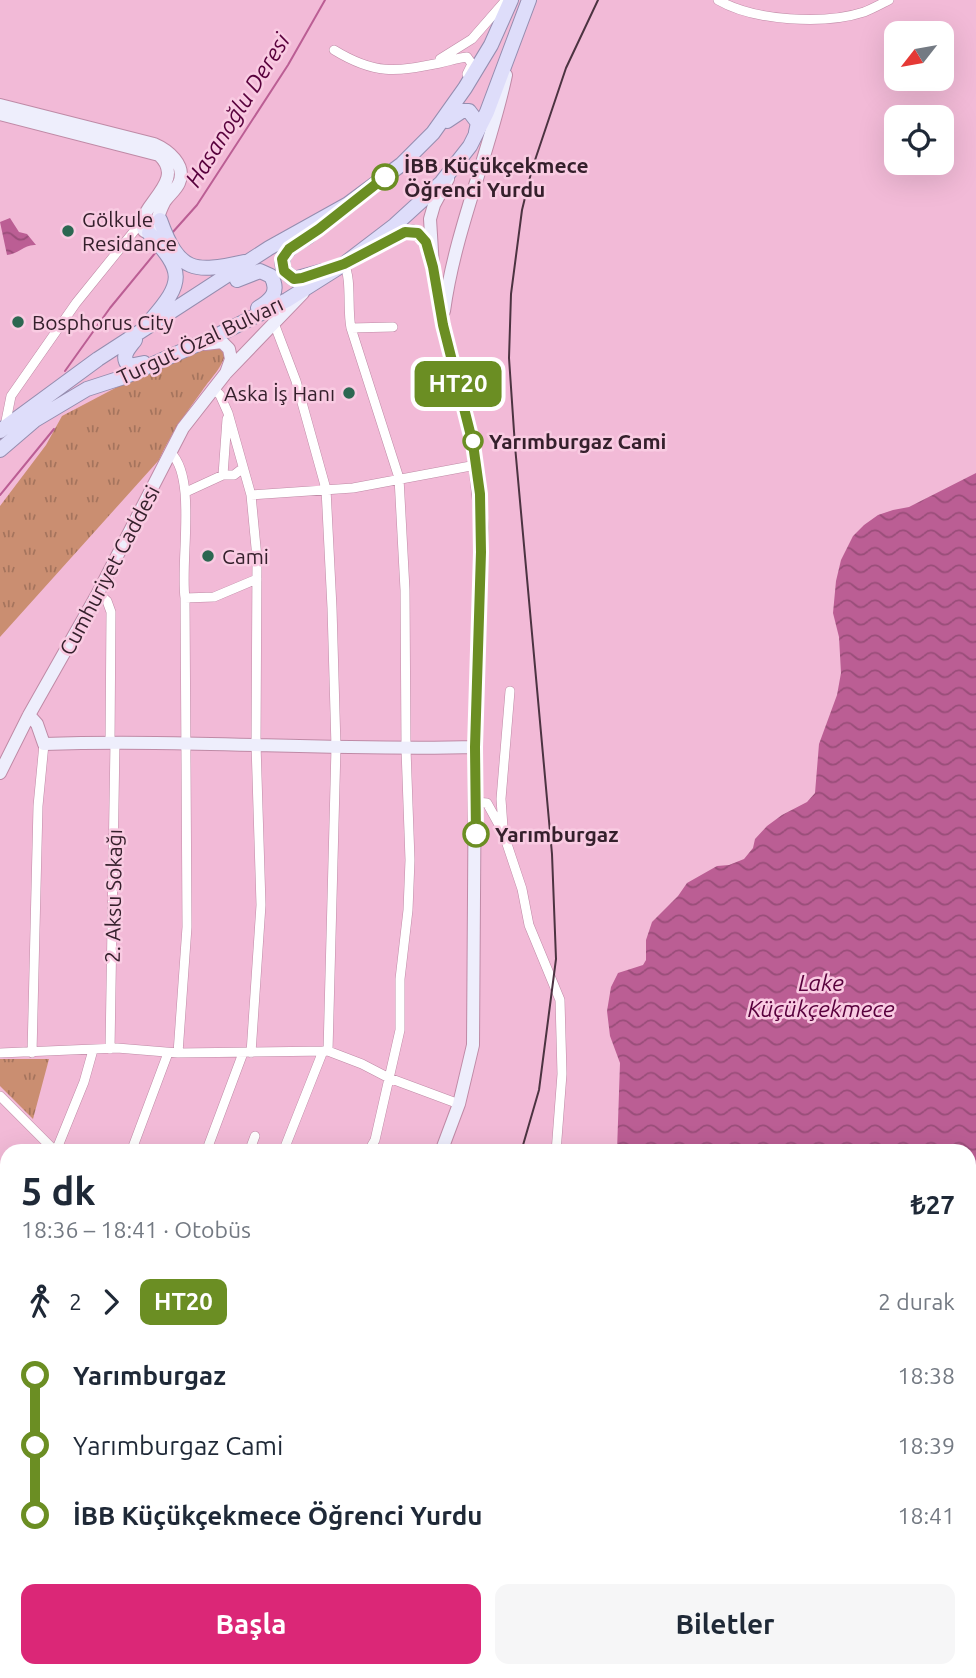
<!DOCTYPE html>
<html lang="tr">
<meta charset="utf-8">
<style>
:root{--surface:#fff;--page:#f6f6f7;--text:#1f2937;--muted:#747a83;--accent:#db2777}
body{margin:0;font-family:Ubuntu,sans-serif;background:var(--page);color:var(--text);height:100vh;display:flex;flex-direction:column;font-size:26px;white-space:nowrap}
*{box-sizing:border-box;margin:0}
p{font-size:23px;color:var(--muted)}
.icon{flex:none;width:38px;height:38px;fill:none;stroke:currentColor;stroke-width:2;stroke-linecap:round;stroke-linejoin:round}
.map{position:relative;flex:1;overflow:hidden}
.drawer{position:absolute;left:0px;top:1144px;width:976px;height:534px;display:flex;flex-direction:column;background:var(--surface);border-radius:21px 21px 0 0;box-shadow:0 7px 28px #0002}
.drawer>*{flex:none}
.badge{padding:0 14px;border-radius:10px;font-size:24px;line-height:46px}
.needle{width:46px;rotate:239deg}
.buttons{position:absolute;left:884px;top:21px;display:grid;gap:14px}
.buttons a{display:grid;place-items:center;width:70px;height:70px;border-radius:14px;background:var(--surface);box-shadow:0 7px 28px #0002;font-size:35px}
.map>.badge{position:absolute;translate:-50% -50%;box-shadow:0 0 0 4px #fff}
.legs{display:flex;align-items:center;gap:10px;height:77px;padding:0 21px;font-size:23px}
.legs p{margin-inline-start:auto}
.head{display:flex;align-items:center;justify-content:space-between;height:119px;padding:0 21px}
h1{font-size:38px;font-weight:700;line-height:52px}
.button{display:flex;gap:14px;margin-top:auto;padding:14px 21px}
.button a{flex:1;height:80px;border-radius:14px;background:var(--accent);color:#fff;font-size:28px;font-weight:700;line-height:80px;text-align:center}
.button a+a{background:var(--page);color:var(--text)}
ul{padding:0 21px;list-style:none}
li{display:flex;align-items:center;gap:24px;height:70px;font-size:26px}
li i{display:grid;place-items:center;width:10px;height:100%;margin:0 9px;background:currentColor}
li i::after{content:'';width:18px;height:18px;margin:-9px;border:5px solid;border-radius:50%;background:var(--surface)}
li p{margin-inline-start:auto}
li:first-child i{background:linear-gradient(#0000 50%,currentColor 0)}
li:last-child i{background:linear-gradient(currentColor 50%,#0000 0)}
.map>svg:first-child{display:block}
.park{fill:url(#park-tufts)}
.water{fill:url(#water-waves)}
.lines{fill:none;stroke-linecap:round;stroke-linejoin:round}
.stream{stroke:#bb5e94;stroke-width:2}
.street-casing{stroke:#bf8aa6;stroke-width:10}
.secondary-casing{stroke:#bf8aa6;stroke-width:14}
.primary-casing{stroke:#958daf;stroke-width:16}
.street{stroke:#fff;stroke-width:9}
.secondary{stroke:#eeeefc;stroke-width:12}
.primary{stroke:#deddfa;stroke-width:14}
.rail{stroke:#4c3341;stroke-width:2}
.line-1-casing{stroke:#fff;stroke-width:16}
.line-1{stroke:#6b8e23;stroke-width:10}
.stop-1-dot{fill:#fff;stroke:#6b8e23;stroke-width:3.5}
.poi-dot{fill:#2c6751;stroke:#f9cbe2;stroke-width:2.5}
.labels{text-anchor:middle;dominant-baseline:central;stroke-width:5;stroke-linejoin:round;paint-order:stroke}
.stop-label{font-size:21px;font-weight:bold;fill:#35202c;stroke:#f9cbe2;text-anchor:start}
.poi-label{font-size:21px;fill:#35202c;stroke:#f9cbe2;text-anchor:start}
.street-label{font-size:21px;fill:#35202c;stroke:#f9cbe2}
.water-label{font-size:23px;font-style:italic;fill:#58003c;stroke:#f9cbe2}
</style>
<div class="map">
<svg width="976" height="1678" viewBox="0 0 976 1678">
<defs>
<pattern id="park-tufts" width="24" height="20" patternUnits="userSpaceOnUse" patternTransform="scale(1.75)"><rect width="24" height="20" fill="#ca8e71"/><path d="M3 7l-1-3M5 7V3M7 7l1-3M15 17l-1-3M17 17v-4M19 17l1-3" fill="none" stroke="#a5745d"/></pattern>
<pattern id="water-waves" width="16" height="10" patternUnits="userSpaceOnUse" patternTransform="scale(1.75)"><rect width="16" height="10" fill="#bb5e94"/><path d="M0 5q4-4 8 0t8 0" fill="none" stroke="#994d79"/></pattern>
</defs>
<rect width="100%" height="100%" fill="#f2bad7"/>
<path class="park" d="M209,347l17,2c-2,18 -14,27 -24,42 -16,22 -32,44 -43,69l-159,177v-131l46,-61 16,-29 59,-31z
M0,1059h49l-16,60 -33,-33z"/>
<path class="water" d="M10,218l9,14 8,2 9,11c-12,-1 -17,9 -29,10l-7,-33z
M976,473v1205h-810l8,-7h796v-519l-353,-1 3,-88 -10,-27 -3,-25 4,-24 7,-14 25,-8 3,-5v-20l6,-18 26,-26 9,-13 30,-17 12,-1 15,-6 9,-11 2,-9 12,-13 15,-11 25,-13 8,-9 4,-49 18,-49 4,-22 -2,-36 -6,-24 3,-32 5,-21 12,-24 11,-11 14,-10 15,-5 16,-3z"/>
<g class="lines">
<path class="stream" d="M172,233l25,-28 91,-140 37,-65
M65,371l45,-63 46,-56
M0,495l54,-66"/>
<g class="street-casing">
<path id="street" d="M718,0c36,21 106,25 146,12 8,-3 17,-8 25,-12
M334,50c41,25 61,22 106,13 9,-2 18,-5 27,-6l5,7 -5,10
M440,59l32,-20 34,-39
M344,264c8,15 3,45 7,64l48,150 6,112 1,159 4,111 -2,50 -8,69v51l-25,110 -7,12
M274,323l22,58 30,108 6,119 4,139 -8,304
M351,328l42,-1
M213,388l7,7 8,18 23,82 6,63 -1,186 5,161 -10,148
M227,419l-4,56h11l9,-7
M5,426l6,-30 65,-93 59,-73 6,-4
M171,453c26,25 9,108 14,145l2,329 -9,126
M186,492l37,-17
M251,495l102,-7 123,-23
M98,593l9,8 4,11 -1,130
M185,598l29,-1 43,-18
M476,802l11,1 16,29 19,57 7,36 31,75 2,74 -6,78
M503,827l-2,-28 9,-108
M110,1049l5,-307
M0,1053l117,-5 61,5 150,-2 34,13 27,14 70,26
M32,1053l6,-247 6,-62
M0,1096l56,56
M56,1151l28,-69 9,-32
M131,1152l37,-99
M206,1152l37,-99
M249,1152l6,-16
M283,1152l40,-101
M0,1198l7,8
M0,1307l7,-3
M0,1388l7,-3
M0,1462l7,-3
M0,1500l7,-1
M0,1663l7,-1"/>
</g>
<g class="secondary-casing">
<path id="secondary" d="M0,105l154,39c14,6 33,21 25,39 -3,7 -10,12 -14,18 -3,5 -5,11 -7,16l2,6 -1,6 -10,4 -5,-2 -3,-8c6,-23 44,-44 18,-68l-159,-41
M369,251l28,-16 15,-4 10,5 7,16
M444,311c11,-81 45,-156 62,-236
M205,344l17,-2 7,7 2,10 -5,14
M29,715l8,9 7,20c144,-5 288,7 431,3
M0,773l29,-58 69,-122 85,-165 43,-55 77,-80
M441,1152l18,-48 14,-59 2,-298 7,-219 -9,-84 -30,-119 -10,-58 -3,-48 4,-14 14,-26
M0,1535l7,-2"/>
</g>
<g class="primary-casing">
<path id="primary" d="M447,121l15,-10h7l9,12 -2,9
M160,220c19,53 34,53 84,42
M149,233c35,39 36,48 1,88
M309,236c-14,9 -32,16 -25,35l10,8 29,-8
M237,280l23,-9 11,5c9,16 0,24 -13,32
M135,340c-6,8 -15,16 -6,26l15,-3
M0,431l98,-72 171,-111 79,-44 54,-40 31,-31 32,-45 26,-43 20,-45
M0,450l35,-30 52,-31 37,-12 92,-41 71,-36 57,-36 51,-39 46,-42 29,-37 17,-34 42,-112"/>
</g>
<use href="#street" class="street"/>
<use href="#secondary" class="secondary"/>
<use href="#primary" class="primary"/>
<path class="rail" d="M521,1152l18,-62 17,-131 -4,-105 -37,-408 -6,-88 2,-64 11,-84 10,-41 34,-101 32,-68
M0,1644l7,-2"/>
</g>
<g class="lines">
<g class="line-1-casing">
<path id="line-1" d="M385,177l-66,52 -30,20 -7,10 2,12 10,8 8,-1 42,-14 61,-32 13,1 8,9 7,25 10,58 30,119 7,50 1,58 -6,195 1,87"/>
</g>
<use href="#line-1" class="line-1"/>
</g>
<g class="stop-1-dot">
<circle cx="385" cy="177" r="12"/>
<circle cx="473" cy="441" r="9"/>
<circle cx="476" cy="834" r="12"/>
</g>
<g class="poi-dot">
<circle cx="68" cy="231" r="7"/>
<circle cx="18" cy="322" r="7"/>
<circle cx="349" cy="393" r="7"/>
<circle cx="208" cy="556" r="7"/>
</g>
<g class="labels">
<g class="stop-label">
<text x="404" y="165">İBB Küçükçekmece<tspan x="404" dy="24">Öğrenci Yurdu</tspan></text>
<text x="489" y="441">Yarımburgaz Cami</text>
<text x="495" y="834">Yarımburgaz</text>
</g>
<g class="poi-label">
<text x="82" y="219">Gölkule<tspan x="82" dy="24">Residance</tspan></text>
<text x="32" y="322">Bosphorus City</text>
<text x="335" y="393" text-anchor="end">Aska İş Hanı</text>
<text x="222" y="556">Cami</text>
</g>
<g class="street-label">
<text transform="translate(200 340) rotate(-25)">Turgut Özal Bulvarı</text>
<text transform="translate(109 570) rotate(-62)">Cumhuriyet Caddesi</text>
<text transform="translate(113 896) rotate(-89)">2. Aksu Sokağı</text>
</g>
<g class="water-label">
<text transform="translate(237 110) rotate(-58)">Hasanoğlu Deresi</text>
<text x="821" y="982">Lake<tspan x="821" dy="26">Küçükçekmece</tspan></text>
</g>
</g>
</svg>
<div class="buttons">
<a><svg class="needle" viewBox="-14 -14 28 28"><path d="M0-13l5 13h-10z" fill="#e53935"/><path d="M0 13l5-13h-10z" fill="#747a83"/></svg></a>
<a><svg class="icon" aria-label="locate" viewBox="0 0 24 24"><circle cx="12" cy="12" r="6"/><path d="M12 2v4M12 18v4M2 12h4M18 12h4"/></svg></a>
</div>
<b class="badge" style="left:458px;top:384px;background:#6b8e23;color:#fff">HT20</b>
<section class="drawer">
<div class="head"><div><h1>5 dk</h1><p>18:36 – 18:41 · Otobüs</p></div><b>₺27</b></div>
<div class="legs"><svg class="icon" aria-label="walk" viewBox="0 0 24 24"><circle cx="13" cy="4" r="2"/><path d="M13 8l-2 6 4 7M11 14l-3 7M7 12l3-4h3l4 4"/></svg>2<svg class="icon" aria-label="forward" viewBox="0 0 24 24"><path d="M9 5l7 7-7 7"/></svg><b class="badge" style="background:#6b8e23;color:#fff">HT20</b><p>2 durak</p></div>
<ul>
<li><i style="color:#6b8e23"></i><b>Yarımburgaz</b><p>18:38</p></li>
<li><i style="color:#6b8e23"></i><span>Yarımburgaz Cami</span><p>18:39</p></li>
<li><i style="color:#6b8e23"></i><b>İBB Küçükçekmece Öğrenci Yurdu</b><p>18:41</p></li>
</ul>
<div class="button"><a>Başla</a><a>Biletler</a></div>
</section>
</div>
